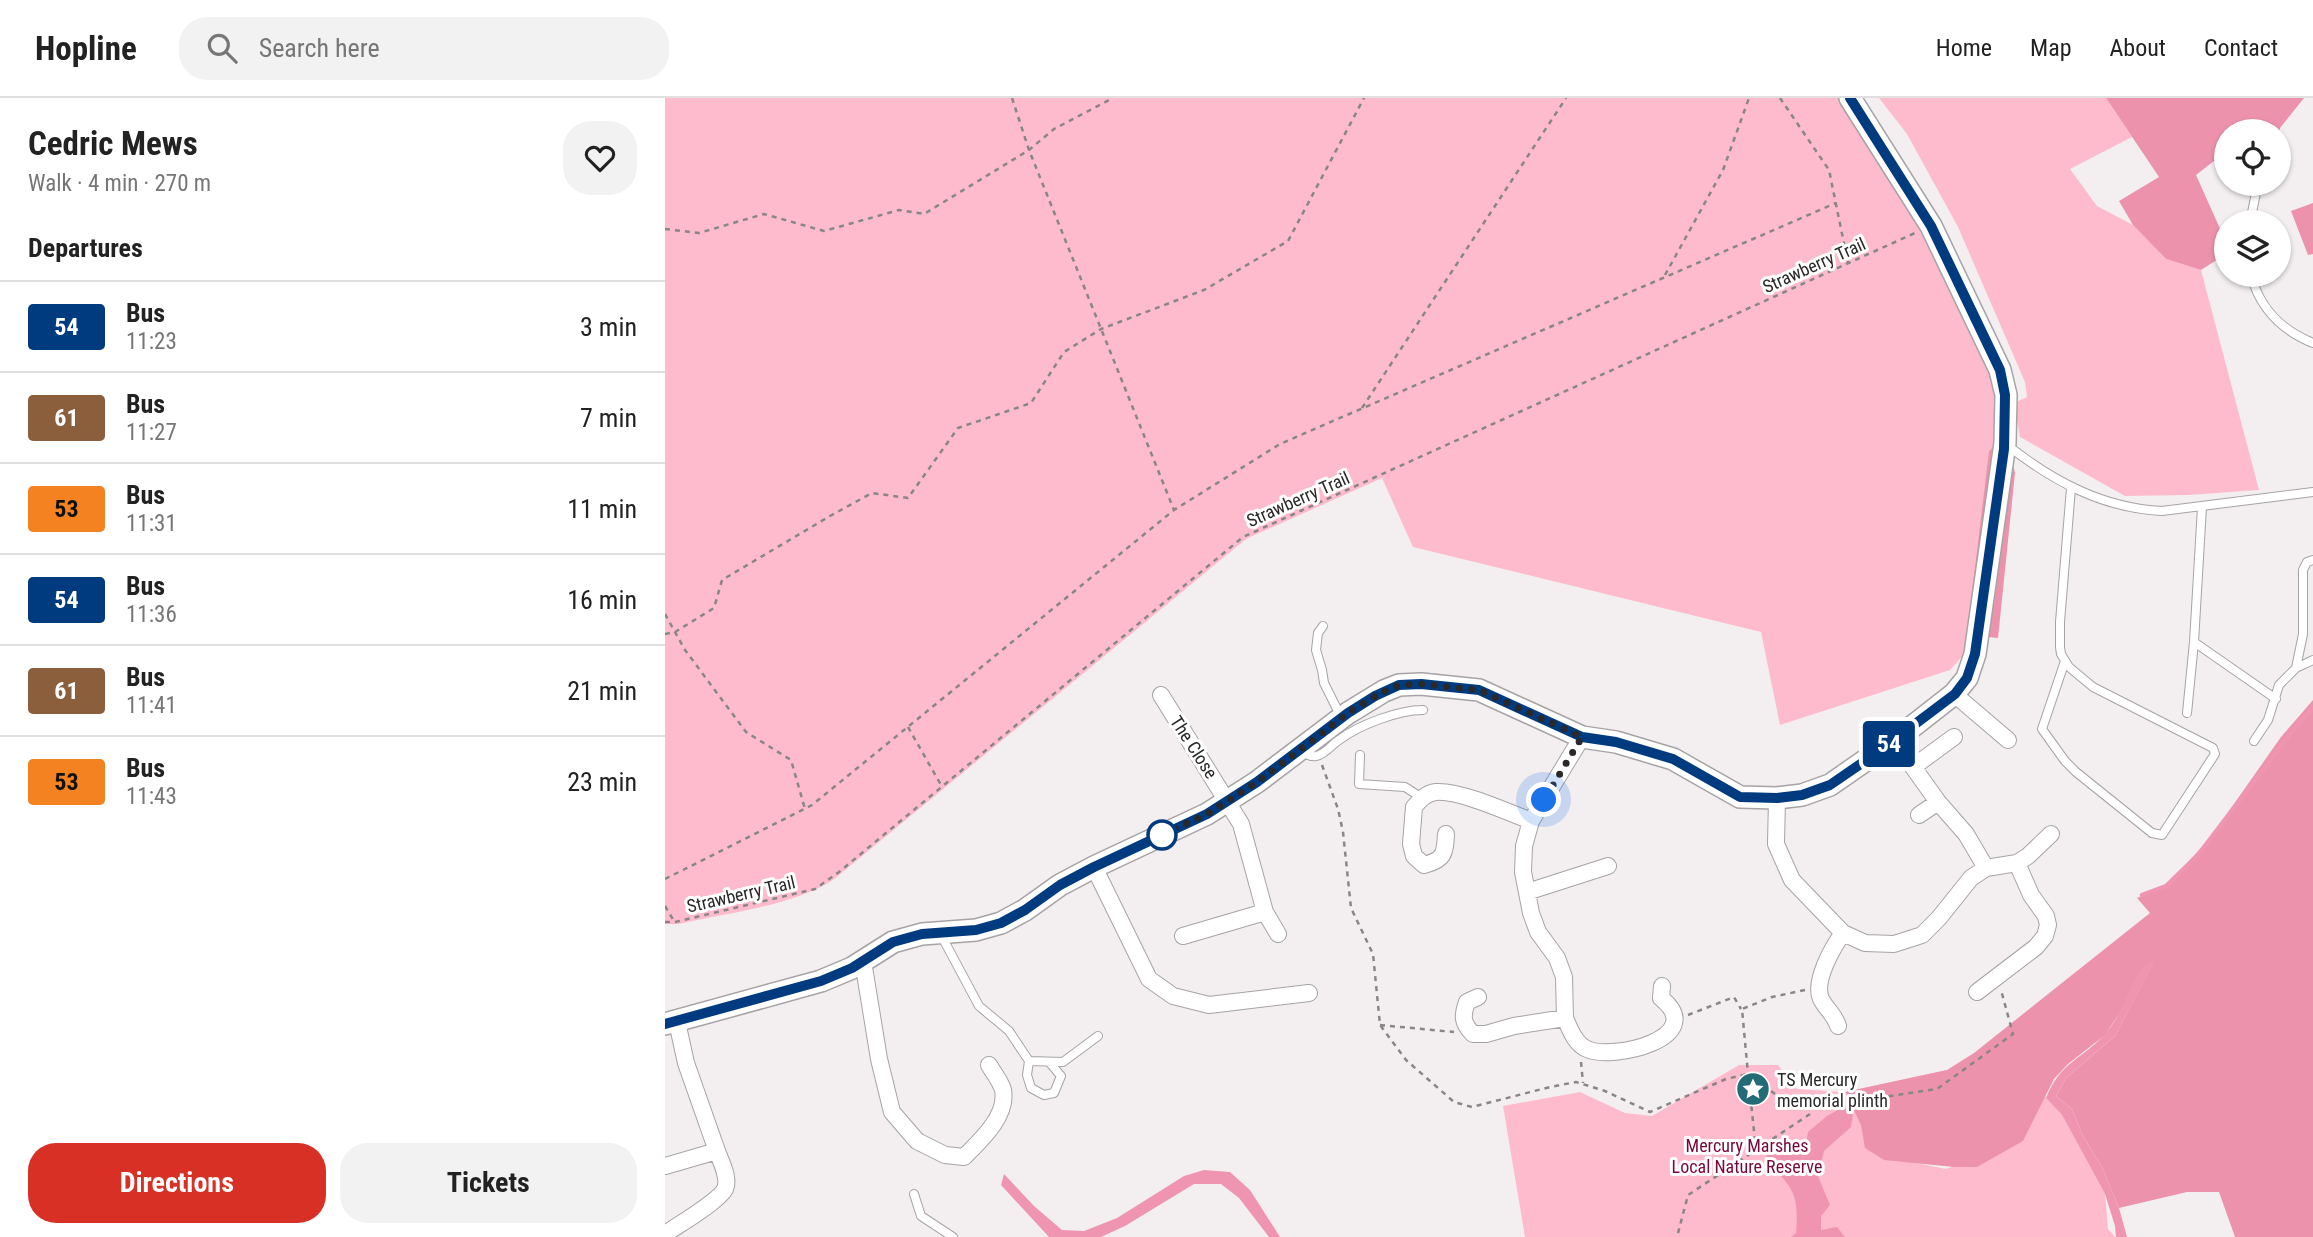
<!DOCTYPE html>
<meta charset="utf-8">
<style>
:root{--surface:#fff;--page:#f2f2f2;--text:#222;--muted:#767676;--line:#e0e0e0;--accent:#d93025}
body{margin:0;font-family:"Roboto Condensed",sans-serif;background:var(--page);color:var(--text);height:100vh;display:flex;flex-direction:column;font-size:26px;white-space:nowrap}
*{box-sizing:border-box;margin:0}
p{font-size:23px;color:var(--muted)}
.icon{flex:none;width:38px;height:38px;fill:none;stroke:currentColor;stroke-width:2;stroke-linecap:round;stroke-linejoin:round}
.map{position:relative;flex:1;overflow:hidden}
.details{display:flex;flex-direction:column;background:var(--surface);width:665px}
.details>*{flex:none}
.badge{padding:0 14px;border-radius:5px;font-size:24px;line-height:46px}
.fabs{position:absolute;left:1549px;top:21px;display:grid;gap:14px}
.fabs a{display:grid;place-items:center;width:77px;height:77px;border-radius:50%;background:var(--surface);box-shadow:0 2px 5px #0004;font-size:35px}
.you{position:absolute;width:35px;height:35px;margin:-18px;border:5px solid #fff;border-radius:50%;background:#1a73e8;box-shadow:0 0 0 10px #1a73e833}
.map>.badge{position:absolute;translate:-50% -50%;box-shadow:0 0 0 4px #fff}
h2{padding:0 28px;font-size:26px;line-height:63px}
.round{display:grid;place-items:center;flex:none;width:74px;height:74px;border-radius:28px;background:var(--page)}
.head{display:flex;align-items:center;justify-content:space-between;height:119px;padding:0 28px}
h1{font-size:33px;font-weight:700;line-height:52px}
.cta{display:flex;gap:14px;margin-top:auto;padding:14px 28px}
.cta a{flex:1;height:80px;border-radius:28px;background:var(--accent);color:#fff;font-size:28px;font-weight:700;line-height:80px;text-align:center}
.cta a+a{background:var(--page);color:var(--text)}
ul{padding:0;list-style:none}
li{display:flex;align-items:center;gap:21px;height:91px;padding:0 28px;border-top:2px solid var(--line)}
li div{flex:1}
li b{display:block;font-size:26px}
li em{font-style:normal}
li .badge{min-width:77px;font-weight:700;text-align:center}
header{display:flex;align-items:center;gap:42px;box-sizing:border-box;height:98px;padding:0 35px;background:var(--surface);border-bottom:2px solid var(--line)}
header strong{font-size:33px}
nav{display:flex;gap:38px;margin-inline-start:auto;font-size:24px}
.search{width:490px;height:63px;background:var(--page);display:flex;align-items:center;gap:18px;box-sizing:border-box;padding:0 24px;border-radius:28px;color:var(--muted);font-size:26px}
main{display:flex;flex:1;min-height:0}
.map>svg:first-child{display:block}
.green{fill:#febbcd}
.forest{fill:#ed92ad}
.water{fill:#f095b1}
.lines{fill:none;stroke-linecap:round;stroke-linejoin:round}
.stream{stroke:#f095b1;stroke-width:4.5}
.service-casing{stroke:#a7a3a4;stroke-width:10}
.minor-casing{stroke:#a7a3a4;stroke-width:18}
.tertiary-casing{stroke:#a7a3a4;stroke-width:24}
.path{stroke:#898687;stroke-width:2.5;stroke-dasharray:5 5;stroke-linecap:butt}
.service{stroke:#fff;stroke-width:8}
.minor{stroke:#fff;stroke-width:16}
.tertiary{stroke:#fff;stroke-width:21}
.line-casing{stroke:#fff;stroke-width:16}
.line{stroke:#003b80;stroke-width:10}
.walk{stroke:#2a2829;stroke-width:7;stroke-dasharray:0 12.6}
.stop-dot{fill:#fff;stroke:#003b80;stroke-width:3.5}
.labels{text-anchor:middle;dominant-baseline:central;stroke-width:6;stroke-linejoin:round;paint-order:stroke}
.street-label{font-size:18px;fill:#2a2829;stroke:#fff}
.poi-label{font-size:18px;fill:#2a2829;stroke:#fff;text-anchor:start}
.park-label{font-size:18px;fill:#77083c;stroke:#fff}
</style>
<header>
<strong>Hopline</strong>
<div class="search"><svg class="icon" aria-label="search" viewBox="0 0 24 24"><circle cx="10" cy="10" r="6"/><path d="M15 15l6 6"/></svg>Search here</div>
<nav><a>Home</a><a>Map</a><a>About</a><a>Contact</a></nav>
</header>
<main>
<section class="details">
<div class="head"><div><h1>Cedric Mews</h1><p>Walk · 4 min · 270 m</p></div><a class="round"><svg class="icon" aria-label="heart" viewBox="0 0 24 24"><path d="M12 20l-8-8c-3-5 5-10 8-4 3-6 11-1 8 4z"/></svg></a></div>
<h2>Departures</h2>
<ul>
<li><span class="badge" style="background:#003b80;color:#fff">54</span><div><b>Bus</b><p>11:23</p></div><em>3 min</em></li>
<li><span class="badge" style="background:#8b5e3c;color:#fff">61</span><div><b>Bus</b><p>11:27</p></div><em>7 min</em></li>
<li><span class="badge" style="background:#f58220;color:#111">53</span><div><b>Bus</b><p>11:31</p></div><em>11 min</em></li>
<li><span class="badge" style="background:#003b80;color:#fff">54</span><div><b>Bus</b><p>11:36</p></div><em>16 min</em></li>
<li><span class="badge" style="background:#8b5e3c;color:#fff">61</span><div><b>Bus</b><p>11:41</p></div><em>21 min</em></li>
<li><span class="badge" style="background:#f58220;color:#111">53</span><div><b>Bus</b><p>11:43</p></div><em>23 min</em></li>
</ul>
<div class="cta"><a>Directions</a><a>Tickets</a></div>
</section>
<div class="map">
<svg width="1648" height="1139" viewBox="0 0 1648 1139">
<rect width="100%" height="100%" fill="#f3eff0"/>
<path class="green" d="M0,0h1180l83,134 69,152 2,33 -23,224 -26,29 -170,55 -19,-93 -348,-85 -31,-69 -136,61 -413,341c-41,26 -106,33 -154,44h-14z
M1214,0h227l26,39 -62,32 27,37 36,19 33,34 35,11 58,220 -71,5 -63,1 -105,-59 -6,-34 13,-6 -2,-15 -67,-155 -51,-93z
M1074,967h39l19,24 48,3 102,-22 -70,85 69,14 77,-28 17,-65 6,22 16,17 43,79 3,35 7,8h-590l-22,-131 77,-14 45,21 27,3z"/>
<path class="forest" d="M1441,0h198l-24,30 -1,22v-19h-53v25l-3,-2 -27,21 30,67v12l-25,16 -35,-11 -33,-34 -14,-24 40,-24z
M1648,105v51l-5,1 -17,-44z
M1331,346c11,7 17,16 19,29l-17,165 -20,-2 -6,-6 -3,-12 20,-167z
M1648,602v537h-78l-16,-45h-32l-68,16 -17,-41 -19,-31 -11,-27 -16,-13 10,-18 49,-42 39,-75 -49,74 -37,29 -14,15 -31,62 -46,26h-23l-70,-7 -19,-12 -4,-23 -16,-33 102,-22 27,-17 176,-140 -13,-15 29,-12 44,-48 71,-101z"/>
<path class="water" d="M1490,862l-40,76 -49,42 -10,18 16,13 11,27 19,31 17,41 8,29h-11l-1,-11 -10,-32 -43,-79 -16,-17c15,-37 34,-37 58,-63 18,-19 24,-47 38,-66 3,-5 9,-7 13,-9z
M1180,1008l8,9 -2,12 -27,24 -6,25 12,29 -9,11v14l16,-3 8,10h-54l5,-4c3,-38 -2,-45 -29,-71l-1,-19 19,11 20,-5 3,-17 19,-16z
M539,1072l26,2 20,18 30,47h-11l-30,-39 -18,-14h-27l-69,42 -24,11h-52l-48,-52 3,-11 30,32 28,24 22,1 33,-13 67,-42z"/>
<g class="lines">
<path class="stream" d="M1477,797l24,-9 32,-31 93,-122 22,-25"/>
<g class="service-casing">
<path id="service" d="M1585,124l6,-29
M1586,177c9,34 30,55 62,68
M1342,347c46,36 95,63 155,66l151,-19
M658,528l-5,7 -2,17 6,20 2,13 16,32
M1529,544l82,57
M1400,563l-23,68 23,32 11,11 76,61 10,2 53,-81 -2,-6 -120,-61 -24,-20 -8,-13 -1,-7v-25l11,-134
M1631,570l7,-34v-64l4,-8 6,-2
M1522,615l7,-71 8,-135
M1589,643l14,-21 11,-35 17,-17 17,-8
M635,654c6,2 10,5 16,4 10,-2 15,-11 23,-16 20,-15 59,-30 84,-30
M695,657l-1,29 46,3 17,11
M276,837l38,71 30,25 20,30 34,1 35,-26
M364,963l-2,14 4,13 13,7 10,-2 7,-17 -11,-13
M249,1096l7,22 32,21"/>
</g>
<g class="minor-casing">
<path id="minor" d="M1289,596l54,46
M496,597l80,129 24,88 13,22
M1289,639l-41,30 25,35 28,32 20,34
M1112,700l-1,46 16,36 51,53 22,10 29,1 28,-9 17,-17 32,-40 15,-10 31,-5 11,-7 23,-22
M1254,717l19,-13
M781,736c-1,20 -2,26 -22,31l-10,-9 -3,-12 3,-37c6,-7 12,-14 22,-15 23,-2 72,20 95,29
M429,769l55,112 24,17 36,9 100,-12
M862,794l81,-26
M518,838l82,-24
M198,863l16,98 13,53 25,29 28,14 19,2c16,-16 44,-41 39,-67 -2,-8 -10,-18 -14,-25
M1312,894l59,-45 9,-11 3,-11 -2,-9 -15,-21 -14,-32
M813,899l-11,5c-5,14 -5,21 6,32h13l28,-8 51,-8 -1,-41 -7,-19 -19,-26 -7,-19 -8,-41 1,-26 7,-25 51,-84
M900,920c5,11 10,26 22,31 25,12 123,-11 74,-51l1,-12
M12,924l9,41 31,88
M1173,928c-3,-11 -12,-17 -17,-27 -8,-18 12,-52 22,-66
M0,1068l52,-15c4,11 13,27 8,38 -7,13 -47,36 -60,45"/>
</g>
<g class="tertiary-casing">
<path id="tertiary" d="M0,926l156,-43 31,-13 41,-26 29,-8 54,-4 25,-7 24,-13 35,-25 34,-18 113,-53 50,-32 91,-69 36,-22 15,-6 22,-1 58,6 103,47 34,5 57,17 67,38 37,1 25,-3 28,-10 69,-48 55,-43 13,-16 8,-24 30,-211 1,-48 -6,-25 -69,-144 -81,-128"/>
</g>
<path class="path" d="M347,0l17,52 145,360
M1115,0l49,72 19,93
M0,131l34,4 65,-19 60,17 75,-21 25,4 105,-64 25,-21 59,-31
M1000,177l58,-105 26,-72
M697,310l204,-310
M0,516l20,36 61,82 45,28 14,49
M0,536l10,-2 39,-24 8,-28 108,-64 42,-23 36,5 50,-70 73,-25 33,-51 37,-23 103,-39 84,-49 76,-143
M243,629l33,58
M657,667l16,44 5,23 8,76 22,46 7,71 26,35 48,42 18,5 78,-20 26,-5 29,9 45,21 76,-33 22,-5 8,76 -68,45 -11,42
M0,781l147,-74 362,-295 106,-66 556,-241
M0,808l9,15
M0,824h10l140,-33 24,-17 404,-335 672,-304
M1140,892l-33,7 -30,12 6,65 31,23 71,5 87,-13 76,-55 -12,-44
M1023,917l46,-18 7,12
M715,927l74,7
M916,964l2,21
M1091,1052l54,-36"/>
<use href="#service" class="service"/>
<use href="#minor" class="minor"/>
<use href="#tertiary" class="tertiary"/>
</g>
<g class="lines">
<g class="line-casing">
<path id="line" d="M0,926l156,-43 31,-13 41,-26 29,-8 54,-4 25,-7 24,-13 35,-25 34,-18 113,-53 50,-32 91,-69 27,-17 24,-11 22,-1 58,6 103,47 34,5 57,17 67,38 37,1 25,-3 28,-10 48,-33 77,-58 12,-16 8,-24 29,-205 1,-54 -5,-25 -69,-144 -81,-128"/>
</g>
<use href="#line" class="line"/>
<path class="walk" d="M497,737l-5,2 50,-23 50,-32 91,-69 27,-17 24,-11 22,-1 58,6 103,47 -38,63"/>
</g>
<defs>
<g id="sight-disc" transform="scale(1.75)"><circle r="9.5" fill="#236b77" stroke="#fff"/><path d="M0-6L1.8-2.2L6-1.7L2.9 1.2L3.7 5.4L0 3.3L-3.7 5.4L-2.9 1.2L-6-1.7L-1.8-2.2Z" fill="#fff"/></g>
</defs>
<g fill-rule="evenodd">
<use href="#sight-disc" x="1088" y="991"/>
</g>
<circle class="stop-dot" cx="497" cy="737" r="14"/>
<g class="labels">
<g class="street-label">
<text transform="translate(1149 167) rotate(-24)">Strawberry Trail</text>
<text transform="translate(633 401) rotate(-24)">Strawberry Trail</text>
<text transform="translate(529 649) rotate(57)">The Close</text>
<text transform="translate(76 796) rotate(-13)">Strawberry Trail</text>
</g>
<g class="poi-label">
<text x="1112" y="981">TS Mercury<tspan x="1112" dy="21">memorial plinth</tspan></text>
</g>
<g class="park-label">
<text x="1082" y="1047">Mercury Marshes<tspan x="1082" dy="21">Local Nature Reserve</tspan></text>
</g>
</g>
</svg>
<div class="fabs">
<a><svg class="icon" aria-label="locate" viewBox="0 0 24 24"><circle cx="12" cy="12" r="6"/><path d="M12 2v4M12 18v4M2 12h4M18 12h4"/></svg></a>
<a><svg class="icon" aria-label="layers" viewBox="0 0 24 24"><path d="M12 4l9 5-9 5-9-5zM3 14l9 5 9-5"/></svg></a>
</div>
<div class="you" style="left:879px;top:702px"></div>
<b class="badge" style="left:1224px;top:646px;background:#003b80;color:#fff">54</b>
</div>
</main>
